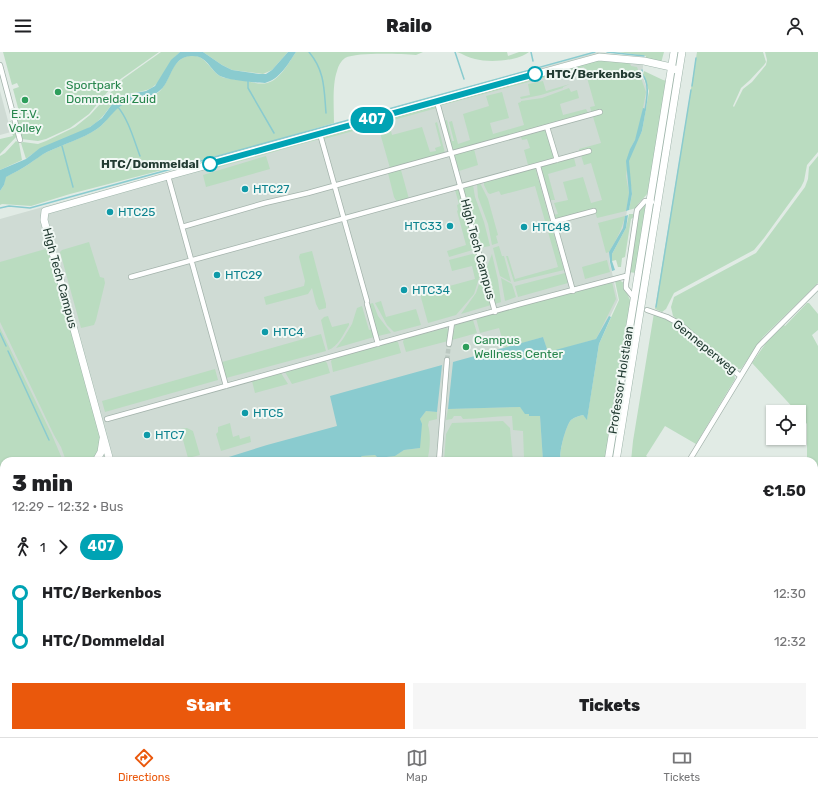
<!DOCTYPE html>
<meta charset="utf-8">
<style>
:root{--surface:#fff;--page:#f6f6f6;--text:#202124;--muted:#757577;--line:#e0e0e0;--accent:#ea580c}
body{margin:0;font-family:Rubik,sans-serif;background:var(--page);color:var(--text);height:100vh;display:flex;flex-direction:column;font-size:15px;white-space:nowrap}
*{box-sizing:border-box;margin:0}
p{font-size:13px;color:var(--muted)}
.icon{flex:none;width:22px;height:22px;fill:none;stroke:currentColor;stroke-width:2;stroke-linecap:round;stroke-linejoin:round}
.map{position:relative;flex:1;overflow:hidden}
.drawer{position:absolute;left:0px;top:405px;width:818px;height:280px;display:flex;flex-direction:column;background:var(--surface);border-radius:12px 12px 0 0;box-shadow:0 1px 3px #0004}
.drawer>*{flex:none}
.badge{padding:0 8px;border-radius:13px;font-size:14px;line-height:26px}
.fabs{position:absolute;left:766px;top:353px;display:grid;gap:8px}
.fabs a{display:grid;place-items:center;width:40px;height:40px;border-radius:0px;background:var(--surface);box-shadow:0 1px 3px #0004;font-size:20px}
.map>.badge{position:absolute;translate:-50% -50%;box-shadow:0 0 0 2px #fff}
.legs{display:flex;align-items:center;gap:6px;height:44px;padding:0 12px;font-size:13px}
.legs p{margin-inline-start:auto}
.headline{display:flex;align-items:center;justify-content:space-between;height:68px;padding:0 12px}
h1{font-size:22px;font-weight:800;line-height:30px}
.action{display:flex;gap:8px;margin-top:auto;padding:8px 12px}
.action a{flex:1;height:46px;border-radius:0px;background:var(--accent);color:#fff;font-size:16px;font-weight:800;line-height:46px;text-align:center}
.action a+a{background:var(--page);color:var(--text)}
ul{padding:0 12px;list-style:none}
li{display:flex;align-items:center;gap:14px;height:48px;font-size:15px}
li i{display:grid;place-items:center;width:6px;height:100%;margin:0 5px;background:currentColor}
li i::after{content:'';width:10px;height:10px;margin:-5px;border:3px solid;border-radius:50%;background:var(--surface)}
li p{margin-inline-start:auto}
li:first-child i{background:linear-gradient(#0000 50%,currentColor 0)}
li:last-child i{background:linear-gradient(currentColor 50%,#0000 0)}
header{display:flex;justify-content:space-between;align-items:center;height:52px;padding:0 12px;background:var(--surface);font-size:18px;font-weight:800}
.dock{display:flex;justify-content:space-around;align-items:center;height:56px;border-top:1px solid var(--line);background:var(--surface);font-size:11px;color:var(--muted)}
.dock a{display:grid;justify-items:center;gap:2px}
.dock .active{color:var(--accent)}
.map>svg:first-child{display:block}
.built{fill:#cfdbd4}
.green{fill:#badcc0}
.water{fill:#8acbcf}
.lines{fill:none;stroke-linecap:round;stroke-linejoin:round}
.stream{stroke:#8acbcf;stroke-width:1.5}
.street-tunnel{stroke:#bbc8c1;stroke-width:4.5;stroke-dasharray:4.5 2;stroke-linecap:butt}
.street-casing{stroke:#a4b3ac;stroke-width:6}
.secondary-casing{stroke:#a0b6ac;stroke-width:8}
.highway-casing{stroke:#c1c8c6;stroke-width:10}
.street{stroke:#fff;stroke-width:4.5}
.secondary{stroke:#fff;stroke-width:7}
.highway{stroke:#2f6655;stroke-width:9}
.line-1-casing{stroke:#fff;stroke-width:9}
.line-1{stroke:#00a3b4;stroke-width:6}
.stop-1-dot{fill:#fff;stroke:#00a3b4;stroke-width:2}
.leisure-dot{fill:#2e9e5b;stroke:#f1f8f4;stroke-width:1.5}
.culture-dot{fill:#0f9aa8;stroke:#f1f8f4;stroke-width:1.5}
.labels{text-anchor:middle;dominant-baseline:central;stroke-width:4;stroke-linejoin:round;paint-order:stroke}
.stop-label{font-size:12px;font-weight:bold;fill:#223b32;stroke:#f1f8f4;text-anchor:start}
.leisure-label{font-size:12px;fill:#27864d;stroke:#f1f8f4;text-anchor:start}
.culture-label{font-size:12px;fill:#0d838f;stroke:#f1f8f4;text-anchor:start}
.street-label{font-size:12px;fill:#223b32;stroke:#f1f8f4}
</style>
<header><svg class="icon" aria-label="menu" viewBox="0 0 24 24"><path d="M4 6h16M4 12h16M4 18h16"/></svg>Railo<svg class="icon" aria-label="person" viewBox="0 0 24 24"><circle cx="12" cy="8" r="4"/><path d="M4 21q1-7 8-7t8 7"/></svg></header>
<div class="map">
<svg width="818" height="685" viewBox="0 0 818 685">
<rect width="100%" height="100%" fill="#e1ebe5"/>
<path class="built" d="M598,0l46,6 -2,17 6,16 -24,137 -14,24 -1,7 9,41 -23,47 -39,114h-552v169l-4,2v-413z
M0,39l11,41 -11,3z"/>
<path class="green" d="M3,0h156l-37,26 -7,5 -26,31 -19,14 -24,11 -8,2 -17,-2 -5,-18 5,-2 -8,-30 6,-2 -2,-4 -5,2z
M161,0h19c-12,9 -14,26 -26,34 -8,7 -19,5 -29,9 -15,7 -17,18 -28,27 -21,17 -50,19 -71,37l-5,-16 2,-1 15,2 8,-3 29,-14 15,-12 33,-36z
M203,0h85l-16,18 -9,4 -31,-4 -10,-5z
M296,0h127l-7,3c-15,-1 -59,-3 -71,3 -4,3 -7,8 -8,13 -5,14 -3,37 -3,52l-83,24 -181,47 -39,12 -29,-2 -2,1v-14l4,-6 1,-8c8,-4 17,-8 24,-13 6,-4 11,-9 18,-12 17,-8 34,-13 50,-23 10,-7 15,-19 26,-25 11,-7 27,-4 37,-13 11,-11 10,-30 28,-35 16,-4 21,13 32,20 5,3 14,3 20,4 9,1 19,5 27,3 13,-3 22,-21 29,-31z
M457,0h50l1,4 11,-4h10c-11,9 -40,11 -54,7 -6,-1 -12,-5 -18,-7z
M618,0h46l-3,11 -16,-2 1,-5z
M697,0h66l3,10 -2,3 -14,15 -9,8 -8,18 1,1 9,-18 9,-7 14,-17 1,-5 -2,-8h53v100l-11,13 -3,16 -3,6 -37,51 -10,12 -80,43 -8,16 -4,3 -7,-3z
M596,8l34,3 1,3 6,1 9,25 -7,38 -4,10 -5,9 -4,27 3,17 -3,18 -29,7 -3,-9 -39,10 -2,-4 5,-1 -4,-11 14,-3 -5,-18 20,-5 8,26 11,-3 -11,-37 -7,2 -5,-16 22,-6 -11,-36 5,-1 -11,-39 -145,39 1,-3z
M644,19l19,9 4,1 -18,111 -11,12 -2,4 -7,2 3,-16 -4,-33 14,-30 7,-40 -6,-16z
M543,29l3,10 24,-7 -7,3v1l-22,7 -20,4 -1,-2 10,-2 -2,-11z
M569,36l2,4 6,-2 2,8 -19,6 3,11 23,-6 2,4 -136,38 -8,-30 3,-1 5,21h2l-5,-19 3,-1 6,23 12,-4 -7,-26 26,-8 -3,-10 16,-4 7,26 -19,5 3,11 31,-9 -6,-22 3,-1v-1l21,-3z
M434,53l3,3 -113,31v-4z
M11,69l1,2h2l3,13 -17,18v-15l13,-3 -4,-14z
M437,70l8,31 -55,15 -12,-42 11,-3 3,12 30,-8 8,25 6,-1 -1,-3 6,-2 -6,-23z
M546,78l8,28 -26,7 -4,-15 6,-2 -3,-9 -5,1 -1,-3z
M318,86l2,1 -104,29v-1l10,-5z
M16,89l3,2 3,17 -22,10v-14l5,-3z
M474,97l4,16 -19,6 -5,-17z
M266,104l4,13 -64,18 -3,-12z
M818,104v127l-55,54 -22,32h-5l-52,-44 -11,-9 -2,-9 3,-10 82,-44 49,-66 3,-8 1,-12z
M574,106l2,8 -28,8 7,26h-5l-9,-33z
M535,115l29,103 -50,12 -8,-26h2l7,23 43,-12 -23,-81 -34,9 -2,-4 -9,3 -2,-1 -4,-8v-3z
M401,118l8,29 -12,3 -3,-5 -6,-24z
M480,131l8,16 10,36 -2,1 2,7 -6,2 -4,-21 -10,-27 -1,-13z
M473,133l2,12 9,25 6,24 -11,2 -16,-57v-4z
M457,137l2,1 17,59 -27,8 -2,-6 19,-6 -9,-34 1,-1 -1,-5 2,-1 -4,-14z
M646,152l-10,69 -7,-1 10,-60z
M629,162h4l1,3 -3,2 -6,38 -3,1 -1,9h-3l-2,-7 -4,1v-7l14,-26z
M625,164c-3,14 -9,24 -16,36l-3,1 -8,-30z
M89,190l11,35 4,1 1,5 -9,37 -2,5 -13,3 -21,-76 2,-2z
M499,194l3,10h2l7,26 -11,-6 -7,-28z
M49,196l51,185v15l-7,13h-27l-5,-14 -7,-12 -54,-113v-60z
M312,199l14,53v4l-7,2 -3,-6 -4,-16 -4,6 -42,11 -2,-8 40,-11 1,-5 -6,-24 1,-3z
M476,201l5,19 -7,22 -18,21 -28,8 -8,-29 55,-15 -3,-13 -20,5 -3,-11z
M492,202l6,26 3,22 -6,2 -9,-35z
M607,208l3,12 -25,7 -3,-12z
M565,221l3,10 -50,14 -3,-11z
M482,223l9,30 -30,9 15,-21z
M501,226l11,6 4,13 -11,4z
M619,228l5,3v4l7,15 -25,159h-18l1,-4 -11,4h-17c-3,-7 5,-36 10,-41 4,-3 8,-4 12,-5l4,4 12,-75 20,-44 -4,-19z
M612,230l4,17 -20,40 -48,14 -5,-16 -38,11 -6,-20 -19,5 -4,-15z
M381,249l5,16 30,-8 5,16 -27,7 -7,-7 -12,-22z
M373,251l5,13 13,17 -13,3 -9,-32z
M807,251h2l9,11v16l-6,5 6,11v340h-4v-225h-7v-37l-8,-10v-2h-2l-45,-49 14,-20 18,-18 1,1z
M362,254l7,24 3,-1 2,8 -38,11 7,-9 9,-15 5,-16z
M654,261l22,10 58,50 1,6 -39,65 -31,-18 -19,30 7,5h-22l2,-20z
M328,264l4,11 17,-4v2c-5,8 -11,22 -21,25l-7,-30 3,-3z
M473,268l4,13 -25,7 3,-15z
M0,276l52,107 11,26h-59v82l-4,2z
M446,276l2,1v12l-42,11 -3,-10 1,-3z
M321,282l5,17 -100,27 -4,-16z
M396,289l2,1 3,11 -68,19 -2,-11 2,-2z
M325,309l2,2 3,10 -38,11 -7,-12z
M215,317l3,11 -113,32 -3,-11z
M281,321l7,11 -33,9 -3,-12z
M520,355l5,6 15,3 3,45h-15l-4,-3 -1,-27 -10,-1 -1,-14c-17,0 -32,3 -49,3l-2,-3h-7l-2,3 -6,1 2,-11z
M426,359l11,1v7l-8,2 -1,4c3,10 2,26 -1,36h-31l-1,-1h-35l2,-4 13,-1 3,3 17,-2 9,-6 16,-2v-29z
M503,369l7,7 3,33h-69l2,-27 6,-11z
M230,371l3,14 6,-2 1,4 10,-3 1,6 -30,9 -5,-17 2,-2v-5z
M187,376l6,3 7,24 -12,3 -8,-29z
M4,502v61l-4,-7v-52z"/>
<path class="water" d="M180,0h23l19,13 10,5 27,4h7l6,-4 16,-18h8c-8,12 -16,27 -31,31 -9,0 -37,-3 -45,-7 -10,-6 -13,-21 -29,-20 -21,1 -19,27 -33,36 -10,8 -24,6 -34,12 -11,6 -16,17 -27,25 -15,10 -33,15 -50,23 -6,3 -12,8 -18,12 -7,5 -16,9 -23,13l-2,8 -4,6v-21l26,-11 14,-11 50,-21 12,-9 11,-15 11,-8 22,-4 9,-5 16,-26z
M643,56l3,1 -4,22 -13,30 3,33 -3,16 -3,1 3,-18 -3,-32 4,-12 5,-9z
M628,163l-2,13 -14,26v7l3,9 -3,1 -2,-9 -1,-10 14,-24 2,-12z
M609,264l2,1 -12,27 -12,76 -4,-5c-4,1 -8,2 -12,5 -5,5 -13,34 -10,41h-18l-3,-45h-11v-2h-4l-5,-7 -72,2 5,-47 90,-25 5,15 48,-13z
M442,313l-5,47 -11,-1 -6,8 2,5 -2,24 -16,2 -9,6 -17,2 -3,-3 -13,1 -2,2h-4l-1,3h-139l51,-16 70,-19 -7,-30z"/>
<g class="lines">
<path class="stream" d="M309,0c16,19 15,37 17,61
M455,0l9,27
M531,0l2,9
M607,0l37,4
M642,18v4c8,9 5,24 3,36
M248,27v9l26,45
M692,34l4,-28
M117,54c11,12 17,34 23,50
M62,94l11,41
M0,156l9,-2 21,2 565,-156
M656,255l35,-217
M0,281l6,13
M8,299l41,89"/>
<path class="street-tunnel" d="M447,308l2,-16"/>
<g class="street-casing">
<path id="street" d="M0,13l20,75
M437,50l58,210
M547,75l10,33
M320,82l47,167
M538,114l35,125
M168,124l58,210
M553,170l41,-11
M182,175l83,-24 43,-10 292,-81
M131,225l458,-126
M635,247l-9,-11v-4l11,-74 8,-9 7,1
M367,252l11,40
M647,258l20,7 13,7 60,52
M449,292l3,-21
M107,367l413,-115 106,-28
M439,409l8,-101
M689,409l70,-115 59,-59"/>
</g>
<g class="secondary-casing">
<path id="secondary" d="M96,409l5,-9 2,-13
M110,409l-66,-241 1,-9 123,-35 431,-119 45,4 27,6 7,4
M608,409l66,-409
M616,409l66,-409
M0,495l4,-2
M0,500l4,-2
M0,563l4,9
M0,577l4,12
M0,607l4,5
M577,685v-4"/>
</g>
<g class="highway-casing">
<path id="highway" d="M814,645h4
M0,662l4,-2
M814,665h4
M814,677h4
M30,685l138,-4
M402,685l129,-4"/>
</g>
<use href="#street" class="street"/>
<use href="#secondary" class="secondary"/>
<use href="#highway" class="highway"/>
</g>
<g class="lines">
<g class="line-1-casing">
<path id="line-1" d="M210,112l325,-90"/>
</g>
<use href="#line-1" class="line-1"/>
</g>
<g class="stop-1-dot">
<circle cx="535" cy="22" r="7"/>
<circle cx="210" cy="112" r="7"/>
</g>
<g class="leisure-dot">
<circle cx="58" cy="40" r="4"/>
<circle cx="25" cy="48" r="4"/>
<circle cx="466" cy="295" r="4"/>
</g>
<g class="culture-dot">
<circle cx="245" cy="137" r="4"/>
<circle cx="110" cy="160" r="4"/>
<circle cx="450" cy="174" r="4"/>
<circle cx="524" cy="175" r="4"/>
<circle cx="217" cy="223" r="4"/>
<circle cx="404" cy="238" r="4"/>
<circle cx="265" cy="280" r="4"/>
<circle cx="245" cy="361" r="4"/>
<circle cx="147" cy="383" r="4"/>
</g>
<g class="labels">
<g class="stop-label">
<text x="546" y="22">HTC/Berkenbos</text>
<text x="199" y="112" text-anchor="end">HTC/Dommeldal</text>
</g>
<g class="leisure-label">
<text x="66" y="33">Sportpark<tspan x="66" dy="14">Dommeldal Zuid</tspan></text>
<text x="25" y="62" text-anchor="middle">E.T.V.<tspan x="25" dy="14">Volley</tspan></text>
<text x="474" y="288">Campus<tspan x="474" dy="14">Wellness Center</tspan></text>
</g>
<g class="culture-label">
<text x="253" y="137">HTC27</text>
<text x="118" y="160">HTC25</text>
<text x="442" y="174" text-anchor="end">HTC33</text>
<text x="532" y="175">HTC48</text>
<text x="225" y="223">HTC29</text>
<text x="412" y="238">HTC34</text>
<text x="273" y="280">HTC4</text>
<text x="253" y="361">HTC5</text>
<text x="155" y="383">HTC7</text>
</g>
<g class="street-label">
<text transform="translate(478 197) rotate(75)">High Tech Campus</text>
<text transform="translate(60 226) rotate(75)">High Tech Campus</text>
<text transform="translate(705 295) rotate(39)">Genneperweg</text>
<text transform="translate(621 328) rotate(-81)">Professor Holstlaan</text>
</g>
</g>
</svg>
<div class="fabs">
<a><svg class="icon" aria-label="locate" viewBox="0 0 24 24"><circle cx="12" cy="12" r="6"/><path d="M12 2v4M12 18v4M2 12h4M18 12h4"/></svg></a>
</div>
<b class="badge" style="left:372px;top:68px;background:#00a3b4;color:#fff">407</b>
<section class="drawer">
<div class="headline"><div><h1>3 min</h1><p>12:29 – 12:32 · Bus</p></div><b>€1.50</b></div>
<div class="legs"><svg class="icon" aria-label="walk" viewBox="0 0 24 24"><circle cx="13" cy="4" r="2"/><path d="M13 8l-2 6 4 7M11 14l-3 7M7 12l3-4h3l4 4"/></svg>1<svg class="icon" aria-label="forward" viewBox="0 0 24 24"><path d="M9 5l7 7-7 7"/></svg><b class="badge" style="background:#00a3b4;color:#fff">407</b></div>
<ul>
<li><i style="color:#00a3b4"></i><b>HTC/Berkenbos</b><p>12:30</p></li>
<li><i style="color:#00a3b4"></i><b>HTC/Dommeldal</b><p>12:32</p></li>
</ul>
<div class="action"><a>Start</a><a>Tickets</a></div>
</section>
</div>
<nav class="dock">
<a class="active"><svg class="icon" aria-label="directions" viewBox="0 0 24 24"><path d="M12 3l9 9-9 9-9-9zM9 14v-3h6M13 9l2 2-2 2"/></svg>Directions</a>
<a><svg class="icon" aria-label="map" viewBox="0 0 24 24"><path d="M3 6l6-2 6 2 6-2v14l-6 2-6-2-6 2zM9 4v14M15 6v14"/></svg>Map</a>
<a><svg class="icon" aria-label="tickets" viewBox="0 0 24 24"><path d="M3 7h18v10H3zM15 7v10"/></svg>Tickets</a>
</nav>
